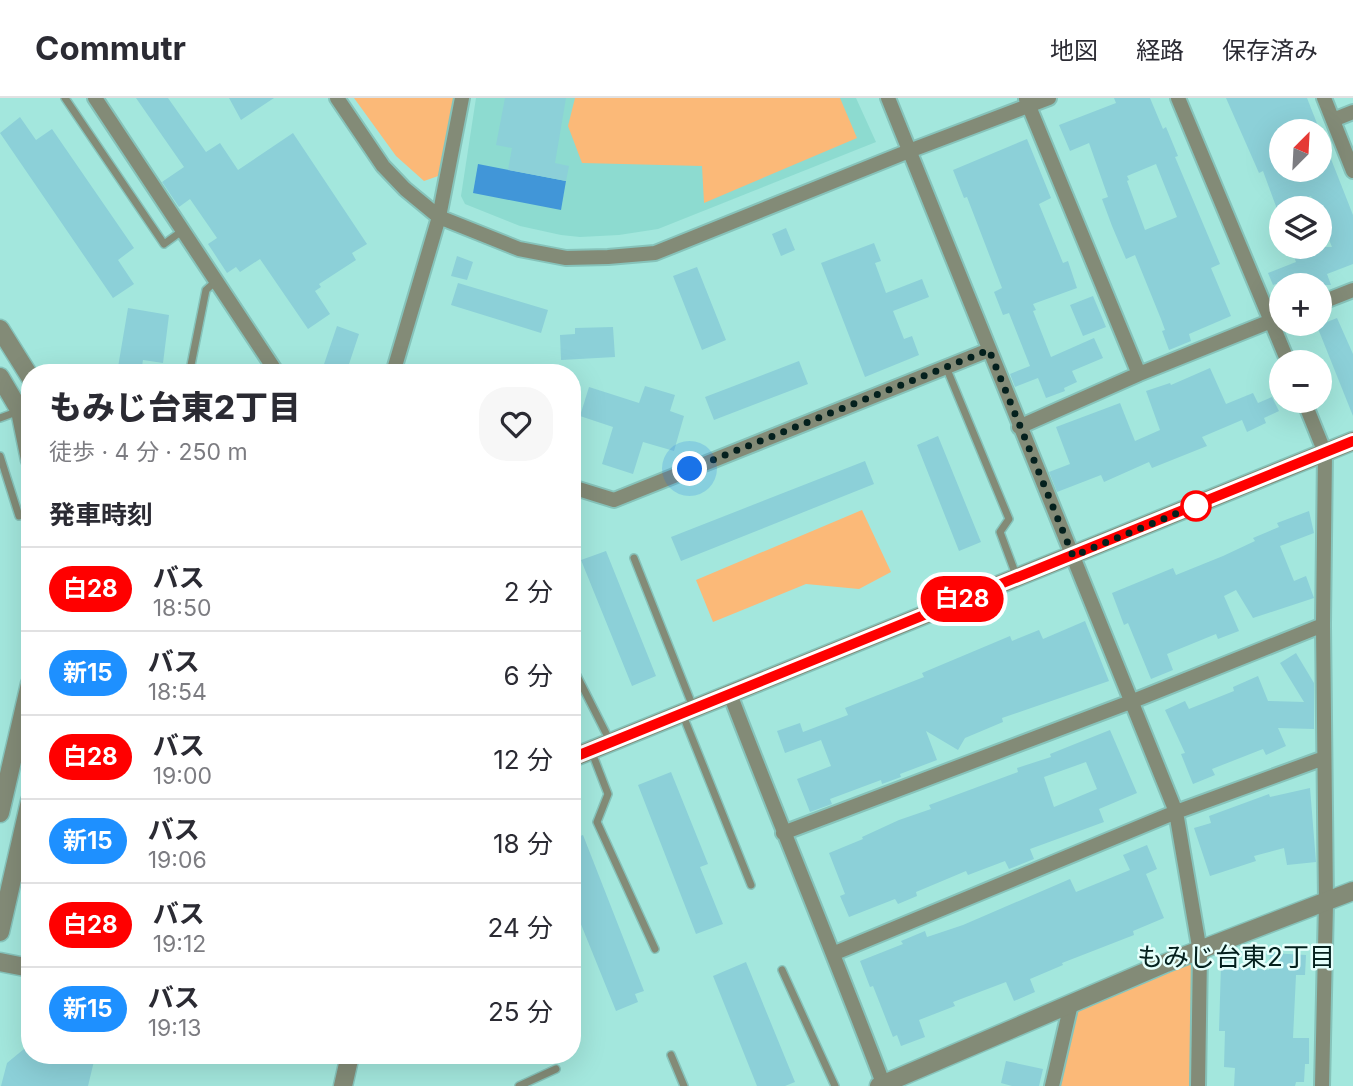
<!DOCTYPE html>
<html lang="ja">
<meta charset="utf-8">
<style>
:root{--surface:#fff;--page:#f7f7f7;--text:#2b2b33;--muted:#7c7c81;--line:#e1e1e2}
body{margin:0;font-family:Inter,"Noto Sans JP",sans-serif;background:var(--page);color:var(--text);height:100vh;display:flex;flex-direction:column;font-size:26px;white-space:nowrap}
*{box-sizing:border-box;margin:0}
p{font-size:23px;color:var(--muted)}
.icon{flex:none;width:38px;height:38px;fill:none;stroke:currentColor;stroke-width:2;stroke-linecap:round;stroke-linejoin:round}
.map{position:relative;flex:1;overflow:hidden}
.sheet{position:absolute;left:21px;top:266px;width:560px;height:700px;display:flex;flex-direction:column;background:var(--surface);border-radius:28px;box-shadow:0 7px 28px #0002}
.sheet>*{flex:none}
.badge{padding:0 14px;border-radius:23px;font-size:24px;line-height:46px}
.needle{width:46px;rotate:24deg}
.fabs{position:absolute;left:1269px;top:21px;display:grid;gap:14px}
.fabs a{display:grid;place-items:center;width:63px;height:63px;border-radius:50%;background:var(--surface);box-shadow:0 7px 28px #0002;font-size:35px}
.you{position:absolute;width:35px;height:35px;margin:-18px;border:5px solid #fff;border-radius:50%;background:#1a73e8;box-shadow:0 0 0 10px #1a73e833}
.map>.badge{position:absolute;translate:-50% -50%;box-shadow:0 0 0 4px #fff}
h2{padding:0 28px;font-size:26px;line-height:63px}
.round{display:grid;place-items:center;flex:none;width:74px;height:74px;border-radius:28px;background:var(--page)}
.head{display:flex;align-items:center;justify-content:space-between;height:119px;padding:0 28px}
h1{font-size:33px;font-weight:800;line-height:52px}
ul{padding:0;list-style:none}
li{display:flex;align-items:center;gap:21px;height:84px;padding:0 28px;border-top:2px solid var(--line)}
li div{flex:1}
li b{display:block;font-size:26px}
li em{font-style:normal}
li .badge{min-width:77px;font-weight:700;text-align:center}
header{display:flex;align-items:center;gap:42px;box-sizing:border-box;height:98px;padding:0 35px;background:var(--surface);border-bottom:2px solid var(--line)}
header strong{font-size:33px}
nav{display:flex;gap:38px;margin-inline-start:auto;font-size:24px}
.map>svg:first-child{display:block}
.built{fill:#8ddbd0}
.green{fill:#fbb978}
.water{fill:#4196d8}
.building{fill:#8cd0d8;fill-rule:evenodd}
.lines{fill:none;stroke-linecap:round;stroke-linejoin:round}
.service-casing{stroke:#86c3ba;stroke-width:10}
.minor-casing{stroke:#86c3ba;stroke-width:18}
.tertiary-casing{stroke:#86c3ba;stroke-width:21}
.service{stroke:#838b77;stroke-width:7}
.minor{stroke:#838b77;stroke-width:14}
.tertiary{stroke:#838b77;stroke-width:18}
.line-casing{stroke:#fff;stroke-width:16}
.line{stroke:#f00;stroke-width:10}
.walk{stroke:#04201d;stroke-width:7;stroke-dasharray:0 12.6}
.stop-dot{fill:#fff;stroke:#f00;stroke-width:3.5}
.labels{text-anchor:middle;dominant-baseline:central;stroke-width:5;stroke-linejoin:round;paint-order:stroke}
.neighbourhood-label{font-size:26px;fill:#04201d;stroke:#e5fffb}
</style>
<header>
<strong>Commutr</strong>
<nav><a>地図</a><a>経路</a><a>保存済み</a></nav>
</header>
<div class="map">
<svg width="1353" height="988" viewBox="0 0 1353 988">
<rect width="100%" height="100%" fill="#a3e7dd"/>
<path class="built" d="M476,0h380l20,44 -218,87 -39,6 -39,2 -19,-2 -41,-9 -55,-22 -4,-8z"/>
<path class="green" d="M354,0h101l-14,77 -17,6 -28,-25z
M575,0h265l17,40 -153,65 -2,-37 -120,-3 -14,-37z
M862,412l29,62 -32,17 -53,-5 -93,38 -17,-42z
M1200,854l-2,134h-146l19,-82z"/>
<path class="water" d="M478,66l88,17 -5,29 -88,-17z"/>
<path class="building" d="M136,0h32l38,54 14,-9 18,27 55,-37 74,111 -15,9 4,7 -37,24 2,3 -6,4 15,23 -22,15 -48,-70 -20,13 -4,-5 -9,6 -19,-29 9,-6 -27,-39 -11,8 -17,-25 22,-15z
M229,0h45l-33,22z
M505,0h61l-11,65 14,3 -3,15 -58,-11 4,-22 -16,-3z
M1114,0h36l13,31 3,-2 12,29 -3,1 45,107 -9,4 20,48 -42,18 2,7 -22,9 -7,-19 3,-1 -4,-11 -26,-64 -9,4 -14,-33 -10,-27 6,-2 -19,-54 -19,8 -11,-26 57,-22zM1156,66l21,53 -32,13 -18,-49 2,-1 -2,-4z
M1226,0h81l46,117v49l-26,10 4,11h-23l-4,-11 -31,11 -5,-12 28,-11 -6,-15h42l-12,-30v-9h-4l-5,-12 -34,13 -14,-38 -4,2zM1281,33h39v39h-39z
M20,19l16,23 16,-11 82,119 -16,12 16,24 -21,14 -113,-165z
M1027,41l24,59 -12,6 24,59 5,-2 9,27 -44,16 3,6 -3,1 18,46 43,-19 9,20 -31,13 5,11 -13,6 1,3 -19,7 -8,-20 -23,9 -5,-13 20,-8 -21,-53 -6,2 -9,-23 8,-4 -35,-91 -3,1 -11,-28z
M786,130l9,22 -14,6 -9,-22z
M874,145l7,18 -6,2 11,30 36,-14 7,18 -36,14 11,28 8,-3 7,19 -54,22 -44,-114z
M457,158l16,6 -6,18 -16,-4z
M697,169l29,73 -24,10 -29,-74z
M458,185l90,27 -7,23 -90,-28z
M1093,198l13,31 -23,9 -13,-31z
M128,210l41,7 -6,48 -20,-3 -2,13h-24z
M1337,220l16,36v62l-36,-90z
M337,228l22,8 -13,39h-25z
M613,229l2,30 -54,3 -1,-25 15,-1v-6z
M799,263l9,23 -94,36 -9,-23z
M1210,270l16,36 27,-11 5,10 14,-6 7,14 -15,7 2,5 -19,9 -5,-12 -40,17 5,9 -55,22 -3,-6 -45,20 -3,-7 -44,17 -8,-20 21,-8 -14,-37 64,-24 15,38 25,-11 -14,-39 24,-8 1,2z
M645,288l30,9 -5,16 14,5 -10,35 -31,-9 -10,32 -31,-10 11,-37 -33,-11 9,-29 50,16z
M938,338l43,106 -22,9 -42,-106z
M865,363l9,23 -193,77 -10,-24z
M1309,413l5,22 -34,13 14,35 12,-5 8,22 -61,20 -17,-28 -12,6 15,35 -21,8 -2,-5 -49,20 6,16 -22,9 -23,-56 -4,2 -12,-32 61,-25 3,7 47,-19 32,-15 -2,-3 26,-11 -2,-4z
M606,453l50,125 -24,10 -51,-126z
M1085,523l24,60 -107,37 1,4 -38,16 -7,12 -32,-19 11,29 -37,14 1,3 -19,7 -1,-4 -51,19 2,5 -22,8 -13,-33 34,-13 -10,-26 -36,13 -8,-22 23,-8 3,9 45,-17 -3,-7 79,-31 -2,-4 88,-37 2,5 27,-11 4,9z
M1296,555l18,30v46l-36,-1 8,18 -20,9 -3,-6 -51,20 3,6 -22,9 -12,-30 4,-1 -20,-43 20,-9 4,8 45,-18 -1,-4 25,-11 10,25 36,1 -24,-39z
M1110,632l27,63 -38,16 5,13 -74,27 4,10 -25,10 -4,-8 -37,14 -2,-4 -50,21 1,4 -19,8 -3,-5 -46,18 -9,-21 5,-2 -16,-41 34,-14 -1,-2 37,-17 32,-11 -2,-4 89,-33 -1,-4 34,-11 -1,-3zM1086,664l11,27 -43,18 -10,-30z
M671,674l37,92 -8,3 23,57 -27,10 -58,-149z
M1310,690l6,74 -29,3 -3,-17 -30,8 2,5 -46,15 -16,-48 17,-5 -2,-7 60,-22 1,3z
M583,737l61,156 -9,3 3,8 -22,9 -44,-109v-63z
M1147,747l10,24 -11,5 18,44 -31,13 1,4 -72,28 1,2 -33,14 5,13 -21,9 -8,-19 -53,20 2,4 -36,14 6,17 -24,9 -4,-11 -4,2 -20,-51 -3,1 -10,-26 43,-17 -2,-3 24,-10 2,6 36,-12 107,-46 6,13 54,-22 -7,-15z
M1270,855l36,2 -1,20h-9l-3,63h16v26h-4l-1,18h-8l-1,4h-61l1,-18 -11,-1 1,-36h-6l2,-66 48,5z
M746,864l49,120 -10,4h-28l-44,-110z
M30,946v11h38l26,6 -6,25h-87l6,-23z
M1006,963l37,8 -4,17h-27l-11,-3z"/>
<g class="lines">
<g class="service-casing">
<path id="service" d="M65,0l99,146 18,-13
M946,269l63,152 -9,13 16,43
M196,275l-6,-3 16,-80 10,-9
M0,320l19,-7
M0,358l19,60 11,-4
M634,460l59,149
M572,568l38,75
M682,615l69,172
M591,652l17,44 -11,28 58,127
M782,872l53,116
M671,957l13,31
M519,988l37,-17"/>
</g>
<g class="minor-casing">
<path id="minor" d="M95,0l182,275
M337,0l46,68 22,23 34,28 80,32 47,9 42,-1 47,-4 254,-102 140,-53
M888,0l288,714 24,140 -2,134
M1178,0l110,264
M1324,0l29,73
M1026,1l113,275
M1333,22l20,-8
M1320,205l33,-13
M393,275l46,-156 23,-119
M1304,303l21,52 -2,172 3,278 -4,183
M1019,329l120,-53 142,-57
M572,389l42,13 375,-150
M730,596c50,131 104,259 153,389
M783,735l350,-132 190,-76
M835,855l341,-141 148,-54
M1052,988l19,-82"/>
</g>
<g class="tertiary-casing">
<path id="tertiary" d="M0,231l30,48
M0,279l20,34 10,49
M572,660l781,-317
M0,715l30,-129
M0,834l30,-131
M0,864l30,6
M343,988l7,-31
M879,988l287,-123 187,-72"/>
</g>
<use href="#service" class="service"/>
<use href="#minor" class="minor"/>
<use href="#tertiary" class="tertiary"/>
</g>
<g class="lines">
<g class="line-casing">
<path id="line" d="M572,660l781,-317"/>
</g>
<use href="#line" class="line"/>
<path class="walk" d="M690,371l299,-119 84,206 129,-53 -6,3"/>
</g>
<circle class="stop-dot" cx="1196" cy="408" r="14"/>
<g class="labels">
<g class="neighbourhood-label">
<text x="1236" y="858">もみじ台東2丁目</text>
</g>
</g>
</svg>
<div class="fabs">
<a><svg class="needle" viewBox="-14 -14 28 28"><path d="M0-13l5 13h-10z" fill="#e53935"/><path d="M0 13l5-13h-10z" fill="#7c7c81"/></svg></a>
<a><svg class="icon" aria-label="layers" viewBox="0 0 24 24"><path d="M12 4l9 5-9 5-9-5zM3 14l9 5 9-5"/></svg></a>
<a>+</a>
<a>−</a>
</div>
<div class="you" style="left:690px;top:371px"></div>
<b class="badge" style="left:962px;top:501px;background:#f00;color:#fff">白28</b>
<section class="sheet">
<div class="head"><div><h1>もみじ台東2丁目</h1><p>徒歩 · 4 分 · 250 m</p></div><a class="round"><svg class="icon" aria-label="heart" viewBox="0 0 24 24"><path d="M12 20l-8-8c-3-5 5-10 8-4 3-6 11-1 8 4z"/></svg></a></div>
<h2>発車時刻</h2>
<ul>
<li><span class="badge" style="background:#f00;color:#fff">白28</span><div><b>バス</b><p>18:50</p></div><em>2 分</em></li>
<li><span class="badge" style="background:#1e90ff;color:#fff">新15</span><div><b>バス</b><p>18:54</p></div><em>6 分</em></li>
<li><span class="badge" style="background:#f00;color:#fff">白28</span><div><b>バス</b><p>19:00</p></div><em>12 分</em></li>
<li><span class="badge" style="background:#1e90ff;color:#fff">新15</span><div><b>バス</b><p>19:06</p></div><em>18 分</em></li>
<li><span class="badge" style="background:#f00;color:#fff">白28</span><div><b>バス</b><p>19:12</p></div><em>24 分</em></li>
<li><span class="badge" style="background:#1e90ff;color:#fff">新15</span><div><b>バス</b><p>19:13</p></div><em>25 分</em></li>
</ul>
</section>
</div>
